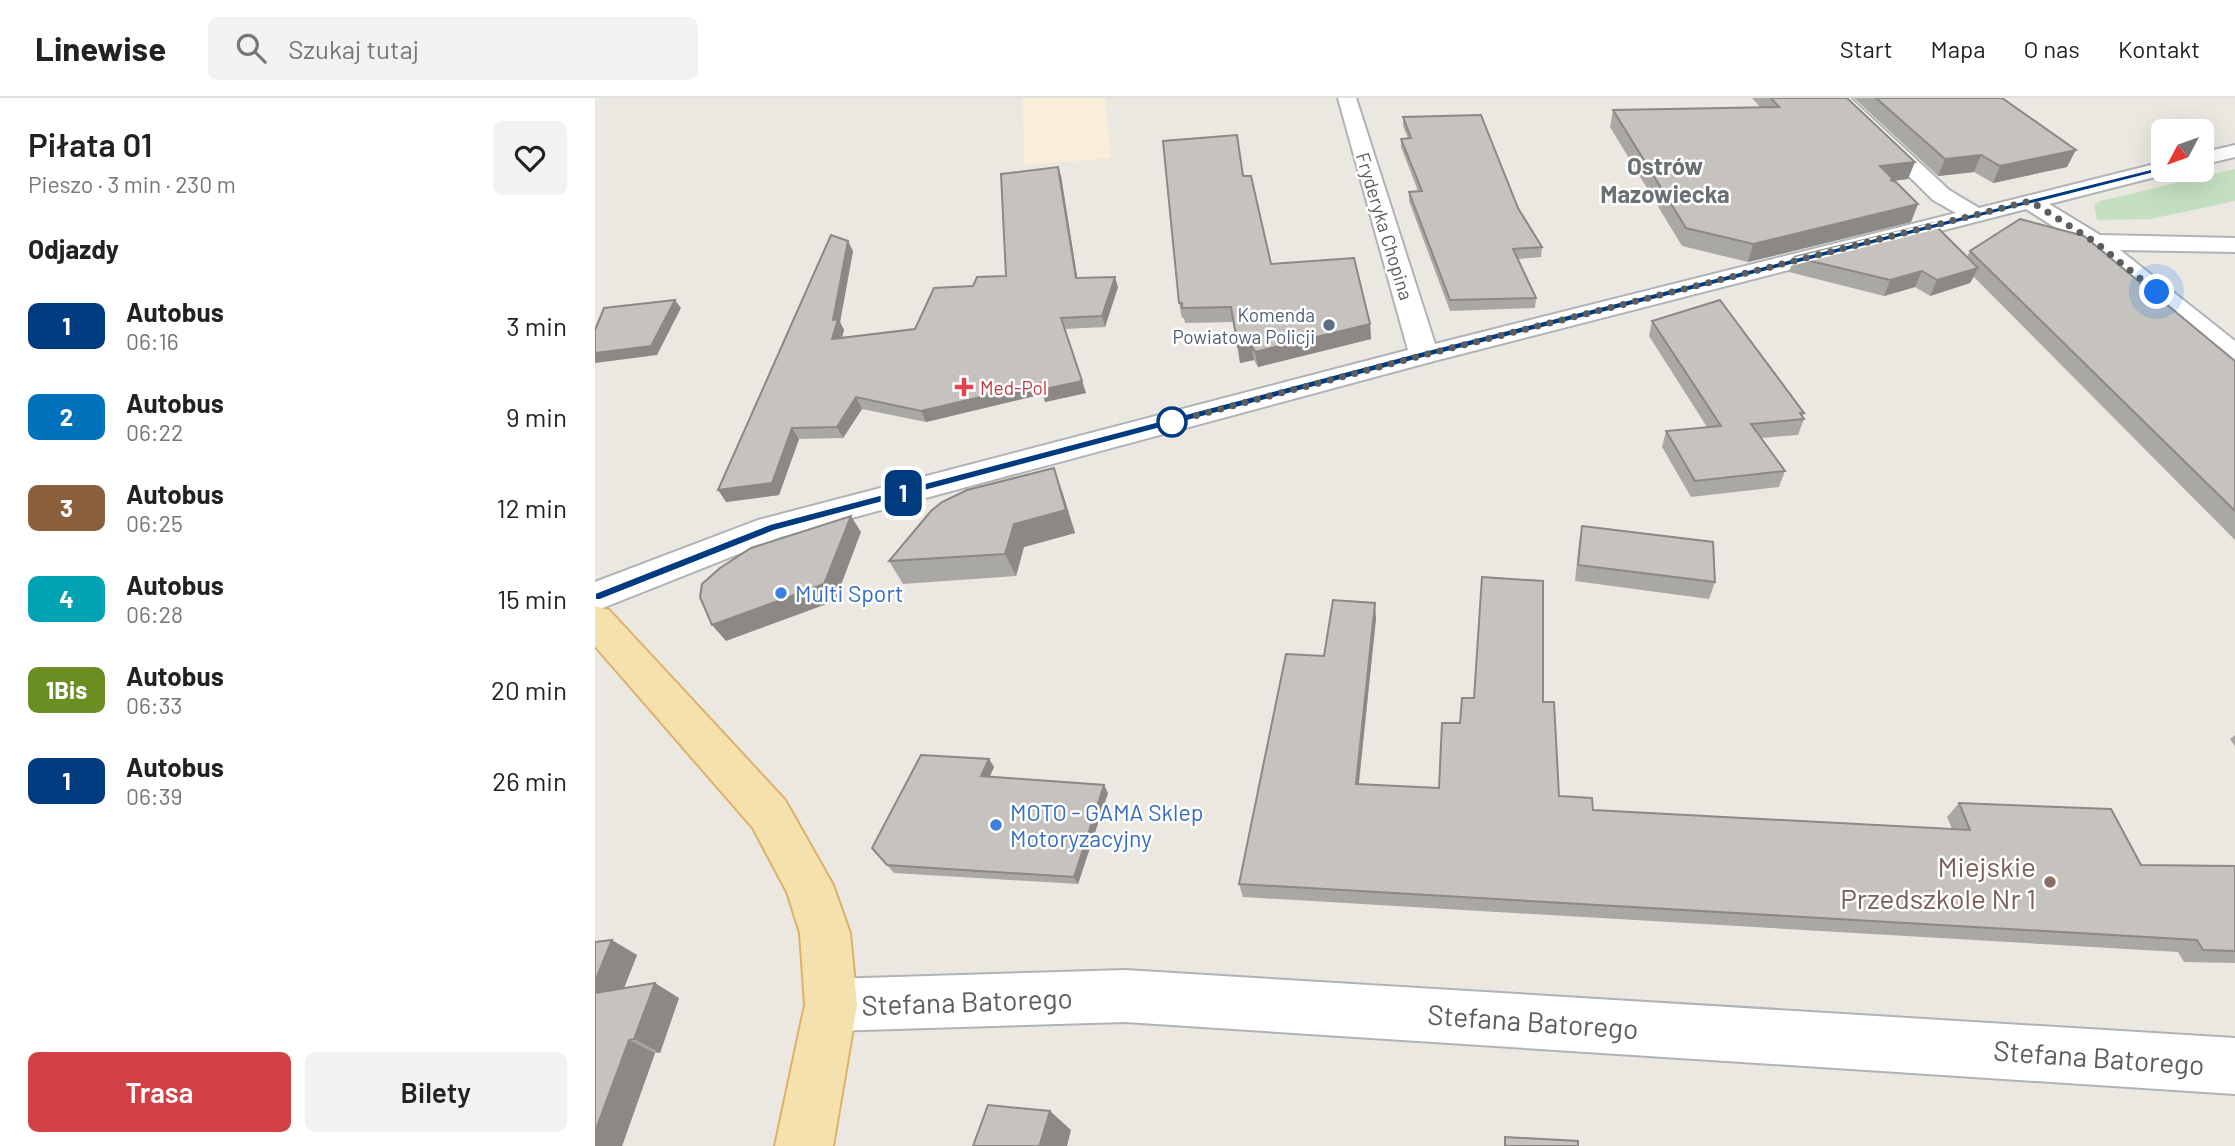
<!DOCTYPE html>
<html lang="pl">
<meta charset="utf-8">
<style>
:root{--surface:#fff;--page:#f2f2f2;--text:#222;--muted:#767676;--line:#e0e0e0;--accent:#d24045}
body{margin:0;font-family:Barlow,sans-serif;background:var(--page);color:var(--text);height:100vh;display:flex;flex-direction:column;font-size:26px;white-space:nowrap}
*{box-sizing:border-box;margin:0}
p{font-size:23px;color:var(--muted)}
.icon{flex:none;width:38px;height:38px;fill:none;stroke:currentColor;stroke-width:2;stroke-linecap:round;stroke-linejoin:round}
.map{position:relative;flex:1;overflow:hidden}
.details{display:flex;flex-direction:column;background:var(--surface);width:595px}
.details>*{flex:none}
.badge{padding:0 14px;border-radius:10px;font-size:24px;line-height:46px}
.needle{width:46px;rotate:229deg}
.buttons{position:absolute;left:1556px;top:21px;display:grid;gap:14px}
.buttons a{display:grid;place-items:center;width:63px;height:63px;border-radius:10px;background:var(--surface);box-shadow:0 7px 28px #0002;font-size:35px}
.you{position:absolute;width:35px;height:35px;margin:-18px;border:5px solid #fff;border-radius:50%;background:#1a73e8;box-shadow:0 0 0 10px #1a73e833}
.map>.badge{position:absolute;translate:-50% -50%;box-shadow:0 0 0 4px #fff}
h2{padding:0 28px;font-size:26px;line-height:63px}
.round{display:grid;place-items:center;flex:none;width:74px;height:74px;border-radius:10px;background:var(--page)}
.headline{display:flex;align-items:center;justify-content:space-between;height:119px;padding:0 28px}
h1{font-size:33px;font-weight:600;line-height:52px}
.action{display:flex;gap:14px;margin-top:auto;padding:14px 28px}
.action a{flex:1;height:80px;border-radius:10px;background:var(--accent);color:#fff;font-size:28px;font-weight:600;line-height:80px;text-align:center}
.action a+a{background:var(--page);color:var(--text)}
ul{padding:0;list-style:none}
li{display:flex;align-items:center;gap:21px;height:91px;padding:0 28px}
li div{flex:1}
li b{display:block;font-size:26px}
li em{font-style:normal}
li .badge{min-width:77px;font-weight:700;text-align:center}
header{display:flex;align-items:center;gap:42px;box-sizing:border-box;height:98px;padding:0 35px;background:var(--surface);border-bottom:2px solid var(--line)}
header strong{font-size:33px}
nav{display:flex;gap:38px;margin-inline-start:auto;font-size:24px}
.search{width:490px;height:63px;background:var(--page);display:flex;align-items:center;gap:18px;box-sizing:border-box;padding:0 24px;border-radius:10px;color:var(--muted);font-size:26px}
main{display:flex;flex:1;min-height:0}
.map>svg:first-child{display:block}
.commercial{fill:#f9eed9}
.green{fill:#c4e0c1}
.lines{fill:none;stroke-linecap:round;stroke-linejoin:round}
.minor-casing{stroke:#afb3b6;stroke-width:4}
.major-casing{stroke:#dfb067;stroke-width:4}
.minor{fill:#fff;fill-rule:evenodd}
.major{fill:#f4e1ae;fill-rule:evenodd}
.wall{fill:#aaa8a3}
.shaded-wall{fill:#8b8885}
.building{fill:#c6c3be;stroke:#8b8885;stroke-width:2}
.line{fill:#003b80;stroke:#fff;stroke-width:2}
.walk{stroke:#5a5e61;stroke-width:7;stroke-dasharray:0 12.6}
.service-dot{fill:#5c6f8a;stroke:#fff;stroke-width:2.5}
.health-dot{fill:#e0444e;stroke:#fff;stroke-width:2.5}
.stop-dot{fill:#fff;stroke:#003b80;stroke-width:3.5}
.shop-dot{fill:#3f7fe0;stroke:#fff;stroke-width:2.5}
.education-dot{fill:#8d6e63;stroke:#fff;stroke-width:2.5}
.labels{text-anchor:middle;dominant-baseline:central;stroke-width:5;stroke-linejoin:round;paint-order:stroke}
.far-street-label{font-size:19px;fill:#5a5e61;stroke:#fff}
.far-service-label{font-size:19px;fill:#4e5e75;stroke:#fff;text-anchor:end}
.far-health-label{font-size:19px;fill:#be3a42;stroke:#fff;text-anchor:start}
.shop-label{font-size:23px;fill:#366cbe;stroke:#fff;text-anchor:start}
.far-district-label{font-size:24px;font-weight:bold;fill:#6b7072;stroke:#fff}
.near-education-label{font-size:28px;fill:#785e54;stroke:#fff;text-anchor:end}
.near-street-label{font-size:28px;fill:#5a5e61;stroke:#fff}
</style>
<header>
<strong>Linewise</strong>
<div class="search"><svg class="icon" aria-label="search" viewBox="0 0 24 24"><circle cx="10" cy="10" r="6"/><path d="M15 15l6 6"/></svg>Szukaj tutaj</div>
<nav><a>Start</a><a>Mapa</a><a>O nas</a><a>Kontakt</a></nav>
</header>
<main>
<section class="details">
<div class="headline"><div><h1>Piłata 01</h1><p>Pieszo · 3 min · 230 m</p></div><a class="round"><svg class="icon" aria-label="heart" viewBox="0 0 24 24"><path d="M12 20l-8-8c-3-5 5-10 8-4 3-6 11-1 8 4z"/></svg></a></div>
<h2>Odjazdy</h2>
<ul>
<li><span class="badge" style="background:#003b80;color:#fff">1</span><div><b>Autobus</b><p>06:16</p></div><em>3 min</em></li>
<li><span class="badge" style="background:#0072bc;color:#fff">2</span><div><b>Autobus</b><p>06:22</p></div><em>9 min</em></li>
<li><span class="badge" style="background:#8b5e3c;color:#fff">3</span><div><b>Autobus</b><p>06:25</p></div><em>12 min</em></li>
<li><span class="badge" style="background:#00a3b4;color:#fff">4</span><div><b>Autobus</b><p>06:28</p></div><em>15 min</em></li>
<li><span class="badge" style="background:#6b8e23;color:#fff">1Bis</span><div><b>Autobus</b><p>06:33</p></div><em>20 min</em></li>
<li><span class="badge" style="background:#003b80;color:#fff">1</span><div><b>Autobus</b><p>06:39</p></div><em>26 min</em></li>
</ul>
<div class="action"><a>Trasa</a><a>Bilety</a></div>
</section>
<div class="map">
<svg width="1640" height="1048" viewBox="0 0 1640 1048">
<rect width="100%" height="100%" fill="#ebe8e2"/>
<path class="commercial" d="M428,0h82l6,60 -87,7z"/>
<path class="green" d="M1640,71v32l-84,18 -54,1 -3,-15 6,-4z"/>
<g class="lines">
<g class="minor-casing">
<path id="minor" d="M743,0h18l79,246 521,-131 -23,-13 -103,-102h20l99,92 30,18 184,-46v8h9l-1,3 -122,31 51,31 135,3v14l-115,-2 115,91v23l-10,-3 -139,-114 -60,-38 -592,152 -653,176 -186,74v-29l163,-62 650,-170z
M1640,47v12l-34,8v-12z
M530,872l1110,68v56l-1110,-72 -294,9 -19,-7 -7,-19 7,-19 19,-7z"/>
</g>
<g class="major-casing">
<path id="major" d="M0,508l14,4 176,190 48,85 17,48 7,72 -24,141h-58l30,-141 -5,-72 -13,-41 -34,-64 -158,-182z"/>
</g>
<use href="#minor" class="minor"/>
<use href="#major" class="major"/>
</g>
<path class="wall" d="M1157,0h95l61,81 -14,2 17,41 -163,40 -66,-16 -72,-119 3,-17 147,-3z
M1259,0h148l65,69 -74,16 -19,-11 -36,4z
M808,19l115,91 24,39 -1,10 -23,2 18,39 -1,10 -85,3 -41,-110v-9l9,-1 -17,-44v-8l7,-1 -5,-12z
M466,78l16,102 41,9 -13,40 -40,2 21,64 -41,9 -2,-8 -117,28 -64,-13 -19,29 -44,1 -20,56 -53,7 127,-251 -13,71 4,8 -2,7 73,-8 58,-43 33,-10z
M648,78l28,88 99,60 1,15 -113,28 -4,-7 -14,3 -7,-41 -48,1 -1,-5h-2l-3,-15z
M1375,153l265,110v179l-261,-263 -4,6 -40,13 -15,-9 -31,9 -95,-24 5,-15h173z
M1057,223l152,92 -2,4 2,2 -6,16 -37,3 24,33 -6,16 -88,10 -29,-50 4,-16 41,-4 -58,-91z
M467,393l13,42 -51,14 -8,29 -113,8 -14,-23z
M987,428l133,56 -6,17 -134,-18 4,-39z
M781,520l-17,166 80,4 21,-65 14,-25 69,4 16,94 34,14 359,19 -5,-12 12,-14 182,62 94,1v97l-51,-1 -6,-10 -935,-55 -4,-13 85,-228z
M1640,637v11l-5,-7z
M394,661l5,8 -4,9 118,17 -30,91 -184,-11 -22,-25z
M0,844l42,13 -13,33 55,10 -19,55h-5l-33,93h-27z"/>
<path class="shaded-wall" d="M1481,52l-9,17 -74,16 7,-17z
M1386,57l-7,17 -36,4 7,-17z
M1320,64l-7,17 -34,4 6,-17z
M463,69l3,9 18,112 -3,-10z
M1323,106l-7,18 -163,40 5,-18z
M253,143l5,10 -13,71 4,8 -6,20 -6,-11 1,-19z
M1383,170l-8,15 -40,13 7,-16z
M1327,173l-7,16 -31,9 6,-16z
M520,179l3,10 -13,40 -3,-11z
M80,202l6,8 -24,47 -62,8v-10z
M775,226l1,15 -113,28 -3,-15z
M656,246l3,16 -14,3 -2,-16z
M487,283l4,12 -41,9 -2,-8 -117,28 -5,-11 119,-28z
M261,299l6,12 -19,29 -6,-11z
M197,330l7,11 -20,56 -53,7 -8,-12z
M459,370l8,23 13,42 -51,14 -8,29 -11,-22 9,-30z
M256,418l10,16 -26,69 -109,40 -14,-16z
M780,505l1,15 -19,180 -1,-14z
M394,661l5,8 -8,17 -5,-8z
M509,687l4,8 -30,91 -4,-7z
M17,842l25,15 -21,53 -21,-11v-16z
M60,885l24,15 -19,55 -26,-14z
M34,942l26,13 -33,93h-27v-14z
M455,1013l21,19 -4,16 -27,-2z"/>
<path class="building" d="M1176,0h76l68,64 -35,4 14,14h-4l6,2 22,22 -165,40 -67,-16 -73,-118 166,-3z
M1281,0h126l74,52 -76,16 -19,-11 -36,4z
M886,17l37,93 24,39 -29,2 23,49 -86,2 -41,-108 13,-1 -21,-52 10,-1 -8,-21z
M642,37l6,41h8l20,88 83,-6 16,66 -115,28 -4,-8 -13,3 -7,-40 -49,1v-5h-3l-16,-162z
M463,69l18,111 39,-1 -13,39 -41,2 21,63 -41,9 -1,-7 -119,28 -65,-14 -19,30 -45,1 -20,55 -54,7 113,-255 17,6 -15,79 5,-1 -6,20 83,-10 19,-41 39,-2 4,-9 29,-1 -5,-102z
M1425,121l64,17 151,125v150l-265,-260z
M1338,125l45,45 -41,12 -15,-9 -32,9 -96,-23z
M80,202l-24,46 -56,7v-23l9,-22z
M1125,202l84,113h-4l4,6 -53,5 34,47 -90,10 -29,-50 55,-5 -69,-105z
M459,370l12,42 -52,14 -9,30 -116,7 42,-50 11,-9 25,-12z
M256,418l-27,68 -112,41 -12,-28 2,-13 18,-16 31,-20z
M987,428l131,16 2,40 -137,-17z
M887,479l61,4v121h11l5,94 33,2 1,12 377,20 -11,-27 152,6 30,56 94,1v85l-32,-1 -6,-10 -958,-56 47,-230 38,2 9,-56 42,3 -19,181 83,4 3,-65h18l2,-25h12z
M326,657l68,4 -8,17 123,9 -30,92 -187,-12 -15,-17z
M17,842l-17,41v-39z
M60,885l-21,56 -5,1 -34,92v-139z
M393,1007l62,6 -10,33 24,2h-91z
M910,1039l73,4v5h-73z"/>
<path class="line" d="M1568,68l3,4 -739,187 -653,174 -174,69h-5v-7l175,-69 650,-172z"/>
<g class="lines">
<path class="walk" d="M577,324l252,-67 606,-154 65,41 62,50"/>
</g>
<circle class="service-dot" cx="734" cy="227" r="7"/>
<path class="health-dot" d="M365.5 278.5h7v7h7v7h-7v7h-7v-7h-7v-7h7z"/>
<circle class="stop-dot" cx="577" cy="324" r="14"/>
<g class="shop-dot">
<circle cx="186" cy="495" r="7"/>
<circle cx="401" cy="727" r="7"/>
</g>
<circle class="education-dot" cx="1455" cy="784" r="7"/>
<g class="labels">
<g class="far-street-label">
<text transform="translate(790 128) rotate(73)">Fryderyka Chopina</text>
</g>
<g class="far-service-label">
<text x="720" y="216">Komenda<tspan x="720" dy="22">Powiatowa Policji</tspan></text>
</g>
<g class="far-health-label">
<text x="385" y="289">Med-Pol</text>
</g>
<g class="shop-label">
<text x="200" y="495">Multi Sport</text>
<text x="415" y="714">MOTO - GAMA Sklep<tspan x="415" dy="26">Motoryzacyjny</tspan></text>
</g>
<g class="far-district-label">
<text x="1070" y="67">Ostrów<tspan x="1070" dy="28">Mazowiecka</tspan></text>
</g>
<g class="near-education-label">
<text x="1441" y="768">Miejskie<tspan x="1441" dy="32">Przedszkole Nr 1</tspan></text>
</g>
<g class="near-street-label">
<text transform="translate(372 903) rotate(-2)">Stefana Batorego</text>
<text transform="translate(938 923) rotate(4)">Stefana Batorego</text>
<text transform="translate(1504 959) rotate(4)">Stefana Batorego</text>
</g>
</g>
</svg>
<div class="buttons">
<a><svg class="needle" viewBox="-14 -14 28 28"><path d="M0-13l5 13h-10z" fill="#e53935"/><path d="M0 13l5-13h-10z" fill="#767676"/></svg></a>
</div>
<div class="you" style="left:1562px;top:194px"></div>
<b class="badge" style="left:308px;top:395px;background:#003b80;color:#fff">1</b>
</div>
</main>
